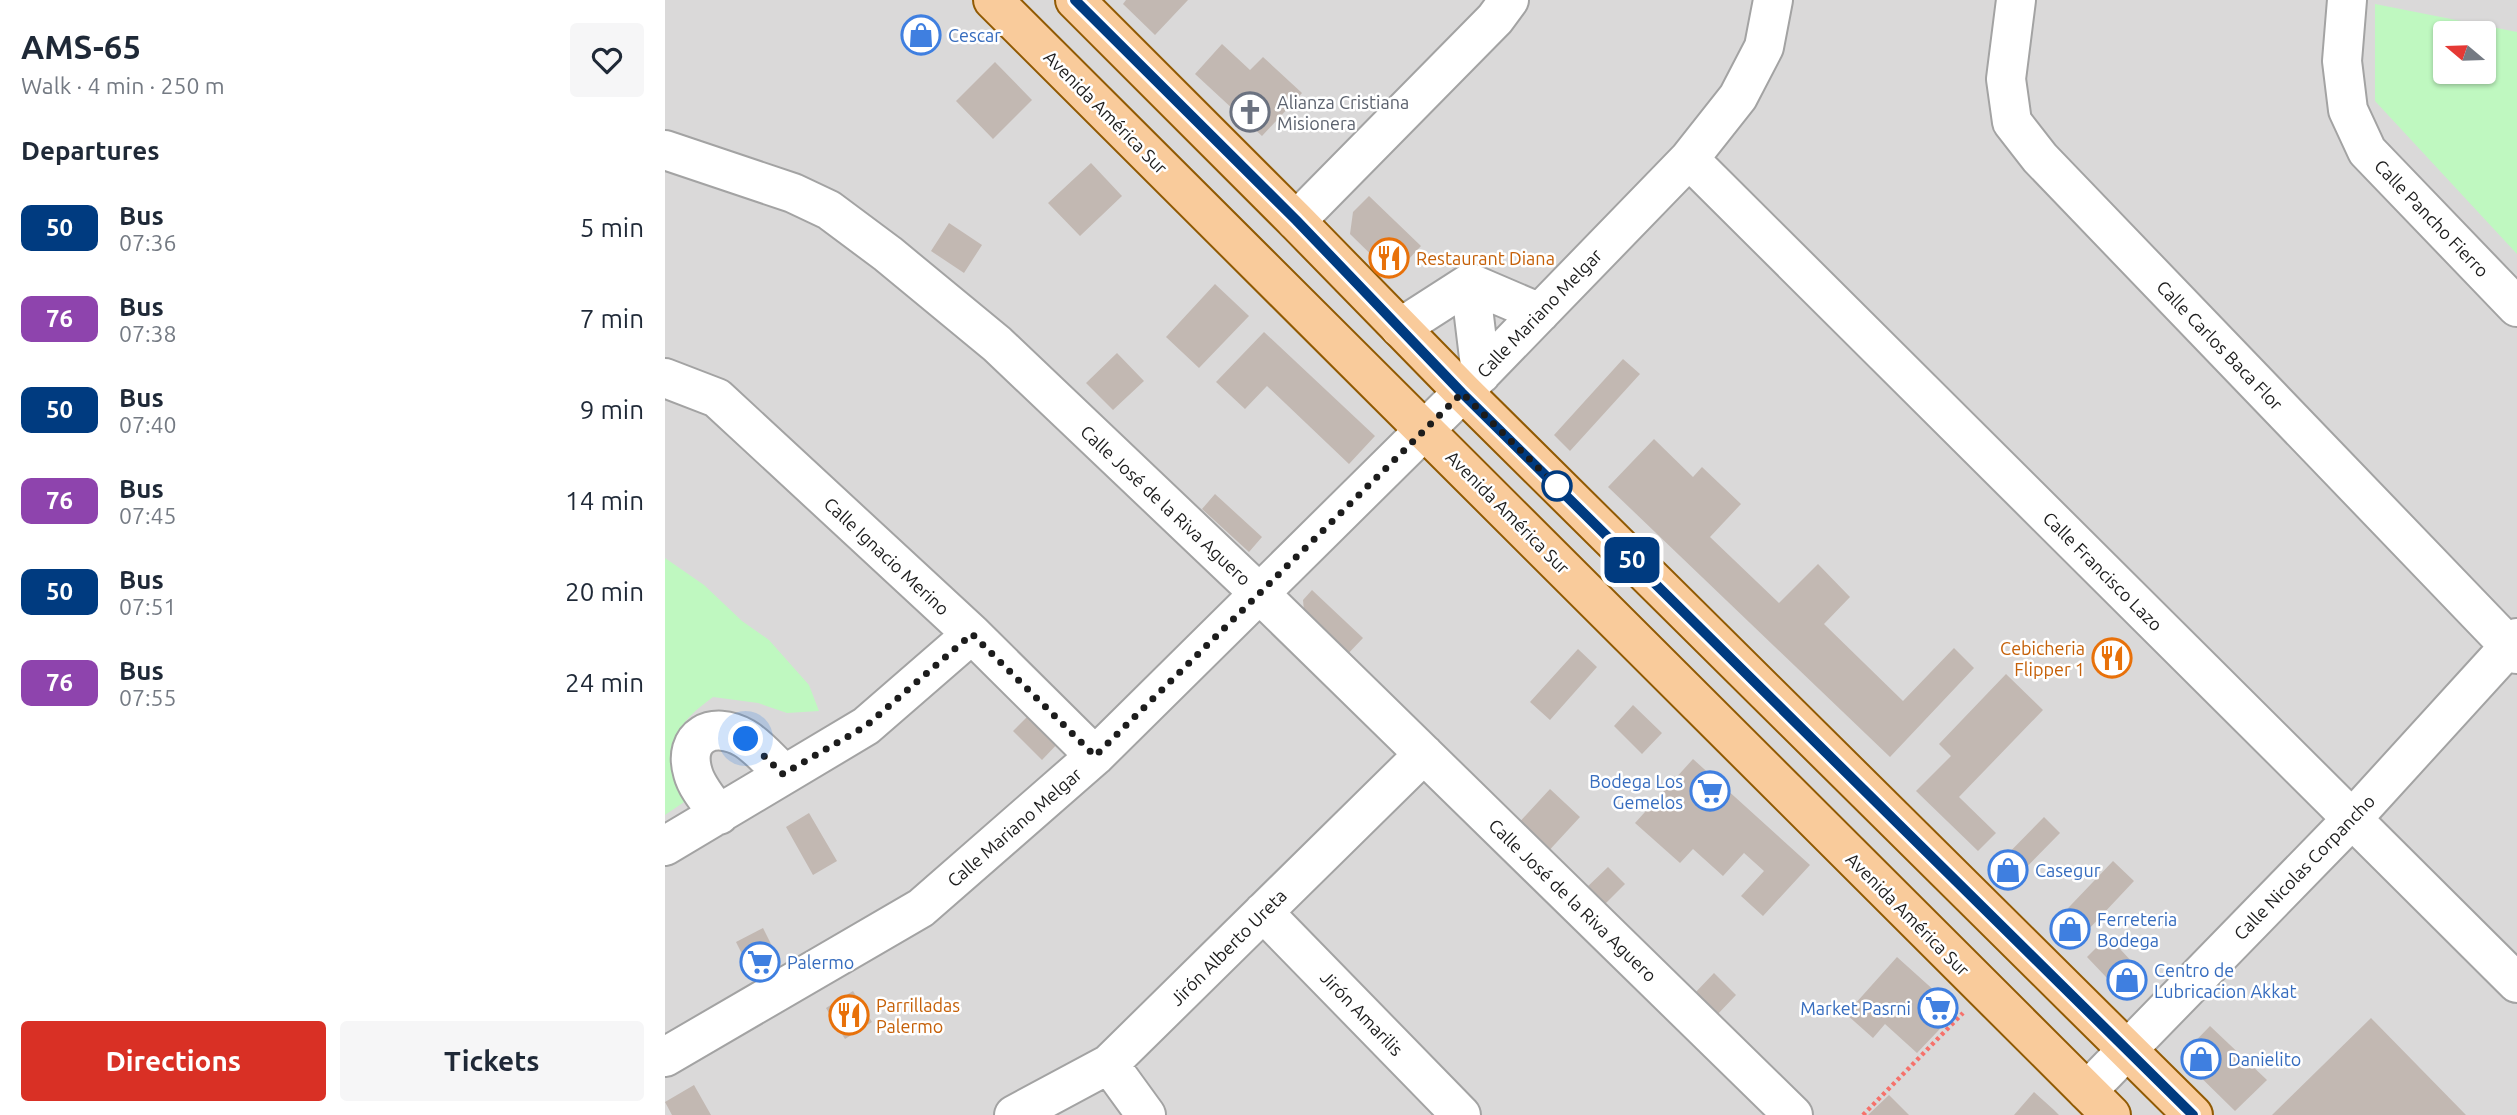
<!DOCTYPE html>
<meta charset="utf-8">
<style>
:root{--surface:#fff;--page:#f6f6f7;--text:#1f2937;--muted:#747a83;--accent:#d93025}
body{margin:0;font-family:Ubuntu,sans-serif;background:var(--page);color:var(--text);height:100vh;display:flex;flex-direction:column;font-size:26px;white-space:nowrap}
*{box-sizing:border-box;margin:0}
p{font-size:23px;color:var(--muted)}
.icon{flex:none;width:38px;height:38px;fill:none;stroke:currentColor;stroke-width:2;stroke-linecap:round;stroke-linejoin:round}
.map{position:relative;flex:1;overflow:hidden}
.drawer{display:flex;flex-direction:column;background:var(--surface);width:665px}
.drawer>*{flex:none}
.badge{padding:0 14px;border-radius:10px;font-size:24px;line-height:46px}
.needle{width:46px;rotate:289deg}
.buttons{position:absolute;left:1768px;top:21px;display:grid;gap:14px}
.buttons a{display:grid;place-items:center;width:63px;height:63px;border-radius:7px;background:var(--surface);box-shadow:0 2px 5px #0004;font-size:35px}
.you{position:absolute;width:35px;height:35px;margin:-18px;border:5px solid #fff;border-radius:50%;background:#1a73e8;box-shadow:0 0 0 10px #1a73e833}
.map>.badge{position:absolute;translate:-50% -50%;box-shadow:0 0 0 4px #fff}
h2{padding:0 21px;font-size:26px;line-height:63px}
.round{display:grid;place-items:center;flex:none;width:74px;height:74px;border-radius:7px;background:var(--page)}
.head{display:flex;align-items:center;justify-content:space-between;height:119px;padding:0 21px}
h1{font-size:33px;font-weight:700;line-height:52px}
.primary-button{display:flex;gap:14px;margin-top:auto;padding:14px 21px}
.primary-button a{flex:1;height:80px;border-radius:7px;background:var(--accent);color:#fff;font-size:28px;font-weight:700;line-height:80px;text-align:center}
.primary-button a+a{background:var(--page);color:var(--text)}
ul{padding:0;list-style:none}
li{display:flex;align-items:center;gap:21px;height:91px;padding:0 21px}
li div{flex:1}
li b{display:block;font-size:26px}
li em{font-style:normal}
li .badge{min-width:77px;font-weight:700;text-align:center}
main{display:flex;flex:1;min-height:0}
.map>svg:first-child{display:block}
.residential{fill:#dad9d9;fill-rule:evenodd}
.park{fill:#bff8c0;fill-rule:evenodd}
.building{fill:#c2b8b2}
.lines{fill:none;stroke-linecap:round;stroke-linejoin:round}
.minor-casing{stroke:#a3a3a3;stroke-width:42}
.major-casing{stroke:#915a03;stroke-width:42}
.path{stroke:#f6716b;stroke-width:4.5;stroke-dasharray:3.5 3.5;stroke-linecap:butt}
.minor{stroke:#fff;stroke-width:38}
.major{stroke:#f9cb9b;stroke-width:38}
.line-casing{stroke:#fff;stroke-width:16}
.line{stroke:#003b80;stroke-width:10}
.walk{stroke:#1c1c1c;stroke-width:7;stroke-dasharray:0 12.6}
.stop-dot{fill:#fff;stroke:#003b80;stroke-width:3.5}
.labels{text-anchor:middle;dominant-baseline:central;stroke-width:5;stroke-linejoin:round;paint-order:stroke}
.shop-label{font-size:18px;fill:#366cbe;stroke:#fff;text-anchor:start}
.worship-label{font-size:18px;fill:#5b616d;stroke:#fff;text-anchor:start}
.street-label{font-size:18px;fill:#1c1c1c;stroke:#fff}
.food-label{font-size:18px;fill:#c56008;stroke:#fff;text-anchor:start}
</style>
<main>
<section class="drawer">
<div class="head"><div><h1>AMS-65</h1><p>Walk · 4 min · 250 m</p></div><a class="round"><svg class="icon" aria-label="heart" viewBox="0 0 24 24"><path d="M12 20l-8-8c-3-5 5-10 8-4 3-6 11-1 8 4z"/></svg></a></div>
<h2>Departures</h2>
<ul>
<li><span class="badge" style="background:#003b80;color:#fff">50</span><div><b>Bus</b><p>07:36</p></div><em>5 min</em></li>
<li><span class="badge" style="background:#8e44ad;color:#fff">76</span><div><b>Bus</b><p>07:38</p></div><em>7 min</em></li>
<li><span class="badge" style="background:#003b80;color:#fff">50</span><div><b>Bus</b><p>07:40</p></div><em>9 min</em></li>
<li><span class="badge" style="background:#8e44ad;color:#fff">76</span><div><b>Bus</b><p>07:45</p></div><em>14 min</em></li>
<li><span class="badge" style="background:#003b80;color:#fff">50</span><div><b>Bus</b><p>07:51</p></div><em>20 min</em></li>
<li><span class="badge" style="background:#8e44ad;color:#fff">76</span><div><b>Bus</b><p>07:55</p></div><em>24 min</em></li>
</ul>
<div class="primary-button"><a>Directions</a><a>Tickets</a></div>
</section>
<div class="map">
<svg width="1852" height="1115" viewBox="0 0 1852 1115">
<rect width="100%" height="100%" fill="#eee9e2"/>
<path class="residential" d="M0,0h1852v1115h-1852zM1780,33h38v39h-38z"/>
<path class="park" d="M1710,4l142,28v222l-142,-153zM1818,33v39h-38v-39z
M0,558l39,27 38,36 27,19 40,45 10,26 -32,2 -29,-10 -45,-6c-48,35 -42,49 -23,101l-25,17z"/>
<path class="building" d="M461,0h62l-33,35 -32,-31z
M260,15l14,12 -22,27 -15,-12z
M557,44l28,26 13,-13 39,36 -40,43 -67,-62z
M330,62l37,38 -39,39 -37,-38z
M426,163l31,33 -42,40 -32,-33z
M704,196l52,50 -28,30 -43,-42 3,-22z
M284,223l33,22 -18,28 -33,-22z
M550,284l34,32 -50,52 -33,-31z
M599,332l111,104 -26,28 -82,-78 -22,23 -29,-27z
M452,353l27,28 -31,29 -27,-27z
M958,359l17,15 -70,77 -16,-16z
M989,439l39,38 9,-10 39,37 -31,33 69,66 39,-39 32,33 -26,27 79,77 51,-53 20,20 -84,89 -282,-270z
M550,494l47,43 -13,15 -47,-43z
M647,590l51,48 -19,20 -39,-36 -2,-22z
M913,649l19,18 -47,53 -20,-18z
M1341,674l37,36 -84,87 37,36 -18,18 -62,-60 35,-35 -12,-12z
M968,705l29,28 -20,21 -28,-28z
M367,712l29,28 -19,20 -29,-29z
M1028,759l117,106 -47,51 -22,-20 23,-25 -20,-18 -21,23 -30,-27 -13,14 -45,-40z
M885,789l30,28 -36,39 -30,-28z
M144,813l28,48 -24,14 -27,-48z
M1379,817l16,16 -51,52 -16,-16z
M1448,861l21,20 -63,67 -21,-21z
M943,867l17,17 -24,24 -17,-18z
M98,928l17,34 -27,14 -17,-34z
M1443,936l38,41 -21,20 -38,-40z
M1232,957l60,54 -40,42 -32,-29 -12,14 -27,-24z
M1049,973l22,22 -20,21 -22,-22z
M188,991l19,31 -27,17 -19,-31z
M1706,1018l95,97h-194z
M1545,1026l57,54 -32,31 -55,-54z
M29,1085l17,30h-39l-7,-13z
M1369,1092l20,18 5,5h-45z
M1224,1095l20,20h-41z"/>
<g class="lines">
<g class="minor-casing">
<path id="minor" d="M1351,0l-10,79 6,43 28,36 477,496
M1682,0l-5,61 6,49 19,41 150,156
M0,150l128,43 36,17 59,44 109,90 263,250 533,521
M1024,159l828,824
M631,221l199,-202 14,-19
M735,328l70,-45
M816,374l-11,-91 70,30
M0,378l52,20 255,236 123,122
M54,815c-9,-13 -22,-27 -26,-42 -11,-37 20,-53 51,-35 14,8 27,24 40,36
M0,846l201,-120 106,-92
M598,912l198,203
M0,1057l256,-149 174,-152 368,-364 226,-233 49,-62 26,-50 9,-47
M444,1064l37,51
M1422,1091l265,-272 165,-181
M349,1115l95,-51 315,-310"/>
</g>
<g class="major-casing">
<path id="major" d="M328,0l1118,1115
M410,0l221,221 167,171 730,723"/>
</g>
<path class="path" d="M1198,1115l100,-102"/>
<use href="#minor" class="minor"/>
<use href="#major" class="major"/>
</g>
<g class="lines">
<g class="line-casing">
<path id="line" d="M410,0l221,220 166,173 731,722"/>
</g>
<use href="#line" class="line"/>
<path class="walk" d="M81,739l37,35 83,-48 106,-92 123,122 367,-363 100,98 -5,-5"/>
</g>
<defs>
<g id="shop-ring" transform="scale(2.0125)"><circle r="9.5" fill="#fff" stroke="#3f7fe0" stroke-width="1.5"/><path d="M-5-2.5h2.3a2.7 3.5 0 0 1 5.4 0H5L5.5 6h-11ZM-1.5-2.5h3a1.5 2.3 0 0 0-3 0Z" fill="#3f7fe0"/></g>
<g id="church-ring" transform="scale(2.0125)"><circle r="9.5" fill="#fff" stroke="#6b7280" stroke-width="1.5"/><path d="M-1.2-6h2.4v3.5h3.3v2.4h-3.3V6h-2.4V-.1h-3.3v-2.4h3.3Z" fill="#6b7280"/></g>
<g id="restaurant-ring" transform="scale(2.0125)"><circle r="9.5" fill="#fff" stroke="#e8710a" stroke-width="1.5"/><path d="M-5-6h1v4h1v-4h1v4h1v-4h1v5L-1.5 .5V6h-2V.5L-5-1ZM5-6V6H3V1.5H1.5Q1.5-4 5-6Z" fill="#e8710a"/></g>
<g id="supermarket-ring" transform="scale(2.0125)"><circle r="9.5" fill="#fff" stroke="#3f7fe0" stroke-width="1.5"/><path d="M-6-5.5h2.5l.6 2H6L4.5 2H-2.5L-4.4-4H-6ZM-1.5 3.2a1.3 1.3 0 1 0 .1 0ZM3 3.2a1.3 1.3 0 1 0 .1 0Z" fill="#3f7fe0"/></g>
</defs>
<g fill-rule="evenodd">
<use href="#shop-ring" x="256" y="35"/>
<use href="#church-ring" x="585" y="112"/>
<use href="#restaurant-ring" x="724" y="258"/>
<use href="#restaurant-ring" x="1447" y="658"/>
<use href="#supermarket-ring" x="1045" y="791"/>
<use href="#shop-ring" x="1343" y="870"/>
<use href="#shop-ring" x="1405" y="929"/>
<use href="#supermarket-ring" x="95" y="962"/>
<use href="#shop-ring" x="1462" y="980"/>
<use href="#supermarket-ring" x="1273" y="1008"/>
<use href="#restaurant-ring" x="184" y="1015"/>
<use href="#shop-ring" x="1536" y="1059"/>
</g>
<circle class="stop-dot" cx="892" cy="486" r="14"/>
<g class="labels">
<g class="shop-label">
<text x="283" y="35">Cescar</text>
<text x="1018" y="781" text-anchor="end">Bodega Los<tspan x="1018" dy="21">Gemelos</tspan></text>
<text x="1370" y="870">Casegur</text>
<text x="1432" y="919">Ferreteria<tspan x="1432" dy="21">Bodega</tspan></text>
<text x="122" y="962">Palermo</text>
<text x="1489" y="970">Centro de<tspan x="1489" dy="21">Lubricacion Akkat</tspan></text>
<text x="1246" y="1008" text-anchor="end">Market Pasrni</text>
<text x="1563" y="1059">Danielito</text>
</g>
<g class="worship-label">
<text x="612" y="102">Alianza Cristiana<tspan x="612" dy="21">Misionera</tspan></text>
</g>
<g class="street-label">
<text transform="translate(441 112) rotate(45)">Avenida América Sur</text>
<text transform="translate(1767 218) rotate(46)">Calle Pancho Fierro</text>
<text transform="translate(874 313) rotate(-46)">Calle Mariano Melgar</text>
<text transform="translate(1555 345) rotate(46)">Calle Carlos Baca Flor</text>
<text transform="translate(501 505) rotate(43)">Calle José de la Riva Aguero</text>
<text transform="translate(843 512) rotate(45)">Avenida América Sur</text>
<text transform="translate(222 556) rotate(43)">Calle Ignacio Merino</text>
<text transform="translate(1438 571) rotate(45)">Calle Francisco Lazo</text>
<text transform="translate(349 827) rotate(-41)">Calle Mariano Melgar</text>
<text transform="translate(1639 867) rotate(-46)">Calle Nicolas Corpancho</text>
<text transform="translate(908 900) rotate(44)">Calle José de la Riva Aguero</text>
<text transform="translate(1243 914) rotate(45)">Avenida América Sur</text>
<text transform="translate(563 947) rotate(-45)">Jirón Alberto Ureta</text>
<text transform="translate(697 1013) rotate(46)">Jirón Amarilis</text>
</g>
<g class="food-label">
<text x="751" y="258">Restaurant Diana</text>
<text x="1420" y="648" text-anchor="end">Cebicheria<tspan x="1420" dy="21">Flipper 1</tspan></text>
<text x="211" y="1005">Parrilladas<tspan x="211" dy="21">Palermo</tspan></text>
</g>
</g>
</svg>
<div class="buttons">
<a><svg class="needle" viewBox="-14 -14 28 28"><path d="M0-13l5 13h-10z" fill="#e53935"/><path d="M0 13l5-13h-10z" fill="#747a83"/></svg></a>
</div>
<div class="you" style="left:81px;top:739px"></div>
<b class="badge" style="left:967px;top:560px;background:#003b80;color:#fff">50</b>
</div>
</main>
